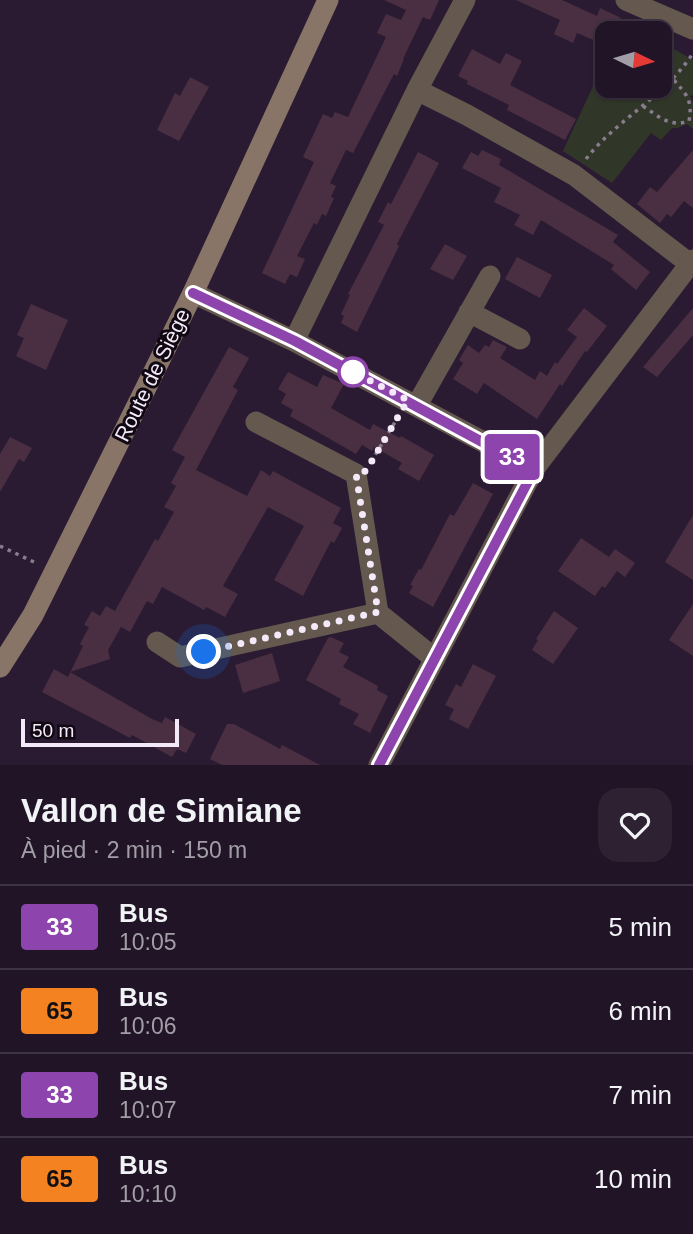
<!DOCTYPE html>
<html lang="fr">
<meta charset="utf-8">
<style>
:root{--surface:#201426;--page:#2d2132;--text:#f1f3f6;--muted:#a29ea7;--line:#3d3343}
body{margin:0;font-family:Arial,sans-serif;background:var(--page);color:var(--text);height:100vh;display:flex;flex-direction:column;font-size:26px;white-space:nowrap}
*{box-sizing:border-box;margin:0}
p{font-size:23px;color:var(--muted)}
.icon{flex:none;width:38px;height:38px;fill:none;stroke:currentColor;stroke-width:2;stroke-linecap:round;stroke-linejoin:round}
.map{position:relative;height:765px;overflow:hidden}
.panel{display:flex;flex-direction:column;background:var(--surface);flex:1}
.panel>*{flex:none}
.badge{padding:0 14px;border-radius:5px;font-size:24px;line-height:46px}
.needle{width:46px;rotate:95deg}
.fabs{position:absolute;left:595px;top:21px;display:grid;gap:14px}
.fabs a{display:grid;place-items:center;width:77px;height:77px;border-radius:14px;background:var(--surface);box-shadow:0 2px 5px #0004,0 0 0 2px var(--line);font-size:35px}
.scale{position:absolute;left:21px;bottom:18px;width:158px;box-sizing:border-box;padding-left:7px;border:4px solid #f3e9f8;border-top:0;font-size:19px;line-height:24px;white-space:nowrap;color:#f3e9f8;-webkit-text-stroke:5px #100913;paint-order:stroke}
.you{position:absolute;width:35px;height:35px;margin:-18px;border:5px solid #fff;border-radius:50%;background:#1a73e8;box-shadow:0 0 0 10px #1a73e833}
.map>.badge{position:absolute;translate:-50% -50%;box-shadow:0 0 0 4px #fff}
.round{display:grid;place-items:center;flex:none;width:74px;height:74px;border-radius:21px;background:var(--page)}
.head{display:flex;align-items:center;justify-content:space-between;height:119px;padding:0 21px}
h1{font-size:33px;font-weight:700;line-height:52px}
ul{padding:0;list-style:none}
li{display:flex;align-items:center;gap:21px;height:84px;padding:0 21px;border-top:2px solid var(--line)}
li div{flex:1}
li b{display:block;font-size:26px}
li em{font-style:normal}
li .badge{min-width:77px;font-weight:700;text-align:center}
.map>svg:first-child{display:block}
.green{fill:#303728}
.building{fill:#492f41}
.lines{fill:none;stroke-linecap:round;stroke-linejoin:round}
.path{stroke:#897c8f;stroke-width:3.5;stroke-dasharray:3.5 5;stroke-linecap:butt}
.street{stroke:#64584f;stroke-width:21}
.secondary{stroke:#887567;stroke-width:21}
.line-casing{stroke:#fff;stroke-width:16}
.line{stroke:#8e44ad;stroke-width:10}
.walk{stroke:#f3e9f8;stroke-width:7;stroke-dasharray:0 12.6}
.stop-dot{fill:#fff;stroke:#8e44ad;stroke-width:3.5}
.labels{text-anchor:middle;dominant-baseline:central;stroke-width:6;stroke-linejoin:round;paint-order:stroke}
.street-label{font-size:21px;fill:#f3e9f8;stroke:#100913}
</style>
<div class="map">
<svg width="693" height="765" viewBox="0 0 693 765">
<rect width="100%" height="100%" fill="#2b1b32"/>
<path class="green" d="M660,41l33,19v35l-3,1 3,7v26l-6,-5 -9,4h-6l-11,12 -10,-7 -39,50 -49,-32 31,-67 27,11 5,-9h34z"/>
<path class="building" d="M384,0h55l-9,20 -7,-3 -20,42h1l-7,17 -3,-2 -41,79 -7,-3 -16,33 6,3 -5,11 3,1 -8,18 -4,-2 -5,11 -3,-2 -17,33 8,3 -8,18 -7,-3 -5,10 -23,-11 52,-111 -11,-5 20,-43 9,4 3,-6 13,5 38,-80 -9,-4 9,-19 15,6 5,-10z
M516,0h46l35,16 3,-8 21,10 -2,3 27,12h-39v9l-10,-4 -1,3 -19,-8 -4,10 -19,-9 6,-14z
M472,49l28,15 6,-11 16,8 -12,24 66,34 -11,21 -58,-30 2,-5 -42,-21 1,-3 -10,-5z
M190,77l19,10 -30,54 -22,-11 18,-37 5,3z
M482,150l19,9 -2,6 119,70 -5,7 37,30 -14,18 -25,-21 3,-4 -73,-45 -8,15 -19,-10 6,-10 -26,-13 7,-14 -39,-20 9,-16 7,4z
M693,150v58l-9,-7 -13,16 -4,-3 -7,9 -23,-19 13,-17 7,5z
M418,152l21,11 -42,81 2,2 -42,86 -16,-9 3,-7 -3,-2 9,-19 -2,-1 36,-69 -6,-3 10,-20 3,2z
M445,244l22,12 -14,24 -23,-11z
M517,257l35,18 -12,23 -35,-19z
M31,304l37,16 -22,50 -30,-14 8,-18 -7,-3z
M584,308l23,18 -20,26 -2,-1 -23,35 -2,-2 -23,35 -53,-36 -7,11 -24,-15 10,-16 -4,-3 9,-15 11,8 6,-8 4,2 4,-7 14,7 -7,11 35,22 5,-9 7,5 8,-14 2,2 20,-27 -10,-7z
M693,308v27l-36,42 -14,-10z
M229,347l20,11 -16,29 5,3 -42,80 51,26 14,-26 9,6 3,-5 68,37 -8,15 9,5 -8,15 -3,-2 -28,55 -29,-16 30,-54 -36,-19 -45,79 15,8 -13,23 -19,-10 -2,3 -42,-23 -9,17 -6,-3 -17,31 -9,-5 -13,23 2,9 -40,13 82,47 10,4 3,-6 31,17 -10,19 -9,-4 -5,8 -40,-22 -2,3 -88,-46 12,-23 14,8 15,-31 -3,-2 9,-17 -5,-2 8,-14 8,5 6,-10 9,5 40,-72 3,2 16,-29 -10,-5 12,-21 -5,-3 14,-26 -13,-7z
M288,372l29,15 6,-12 21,9 -13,24 39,22 3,-6 27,14 1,-2 33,19 -15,26 -21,-12 4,-6 -28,-16 -2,4 -10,-6 -6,9 -66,-38 3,-6 -12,-7 5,-9 -8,-5z
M10,437l22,11 -8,14 -5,-3 -19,33v-38z
M473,483l20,11 -60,113 -24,-14 4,-7 -3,-1 9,-16 2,1 29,-56 4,2z
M693,515v65l-28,-18z
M581,538l28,19 6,-8 20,14 -10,14 -8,-6 -12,17 -3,-2 -7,10 -37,-25z
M693,604v52l-24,-16z
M554,611l24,17 -25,36 -21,-14 6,-10 -2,-1z
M331,637l13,6 -5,9 10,5 -6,10 35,19 -1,4 11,6 -18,37 -17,-9 6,-10 -20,-10 2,-5 -35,-19 22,-42z
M272,653l8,28 -37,12 -8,-28z
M473,664l23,12 -28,53 -19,-10 5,-10 -9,-4 11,-21 5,3z
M227,724h7l46,25 2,-4 38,20h-98l-12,-6z"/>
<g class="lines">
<path class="path" d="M643,106c15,10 27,22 46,15 4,-21 -3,-27 -16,-42
M586,159c31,-40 80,-63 107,-106
M371,462l27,-45
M0,546l36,17"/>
<path class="street" d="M626,0l67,29
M417,90l48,-90
M193,293l101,48 240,128 -155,296
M469,312l51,27
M294,341l123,-251 50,25 107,60 116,89
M417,405l73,-129
M256,422l100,52 22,139
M534,469l159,-209
M157,642l23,15 198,-44 57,46"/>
<path class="secondary" d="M0,667l33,-52 160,-322 135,-293"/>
</g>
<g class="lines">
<g class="line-casing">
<path id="line" d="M193,293l102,48 239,129 -155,295"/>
</g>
<use href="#line" class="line"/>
<path class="walk" d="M204,652l174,-40 -22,-138 10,-3 42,-71 -55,-28"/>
</g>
<circle class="stop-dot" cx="353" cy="372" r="14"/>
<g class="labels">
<g class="street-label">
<text transform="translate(152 375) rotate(-64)">Route de Siège</text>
</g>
</g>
</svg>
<div class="fabs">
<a><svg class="needle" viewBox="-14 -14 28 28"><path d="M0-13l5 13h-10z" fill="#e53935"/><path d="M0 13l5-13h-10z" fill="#a29ea7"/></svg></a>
</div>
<div class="scale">50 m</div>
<div class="you" style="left:204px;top:652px"></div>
<b class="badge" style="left:512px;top:457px;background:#8e44ad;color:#fff">33</b>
</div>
<section class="panel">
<div class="head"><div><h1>Vallon de Simiane</h1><p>À pied · 2 min · 150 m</p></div><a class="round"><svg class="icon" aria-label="heart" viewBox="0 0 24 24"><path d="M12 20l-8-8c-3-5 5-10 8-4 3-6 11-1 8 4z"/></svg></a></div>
<ul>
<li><span class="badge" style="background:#8e44ad;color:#fff">33</span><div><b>Bus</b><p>10:05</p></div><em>5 min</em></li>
<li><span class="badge" style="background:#f58220;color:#111">65</span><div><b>Bus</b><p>10:06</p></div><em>6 min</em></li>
<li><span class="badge" style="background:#8e44ad;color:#fff">33</span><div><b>Bus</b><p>10:07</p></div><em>7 min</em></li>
<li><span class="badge" style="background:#f58220;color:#111">65</span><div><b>Bus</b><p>10:10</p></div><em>10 min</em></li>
</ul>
</section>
